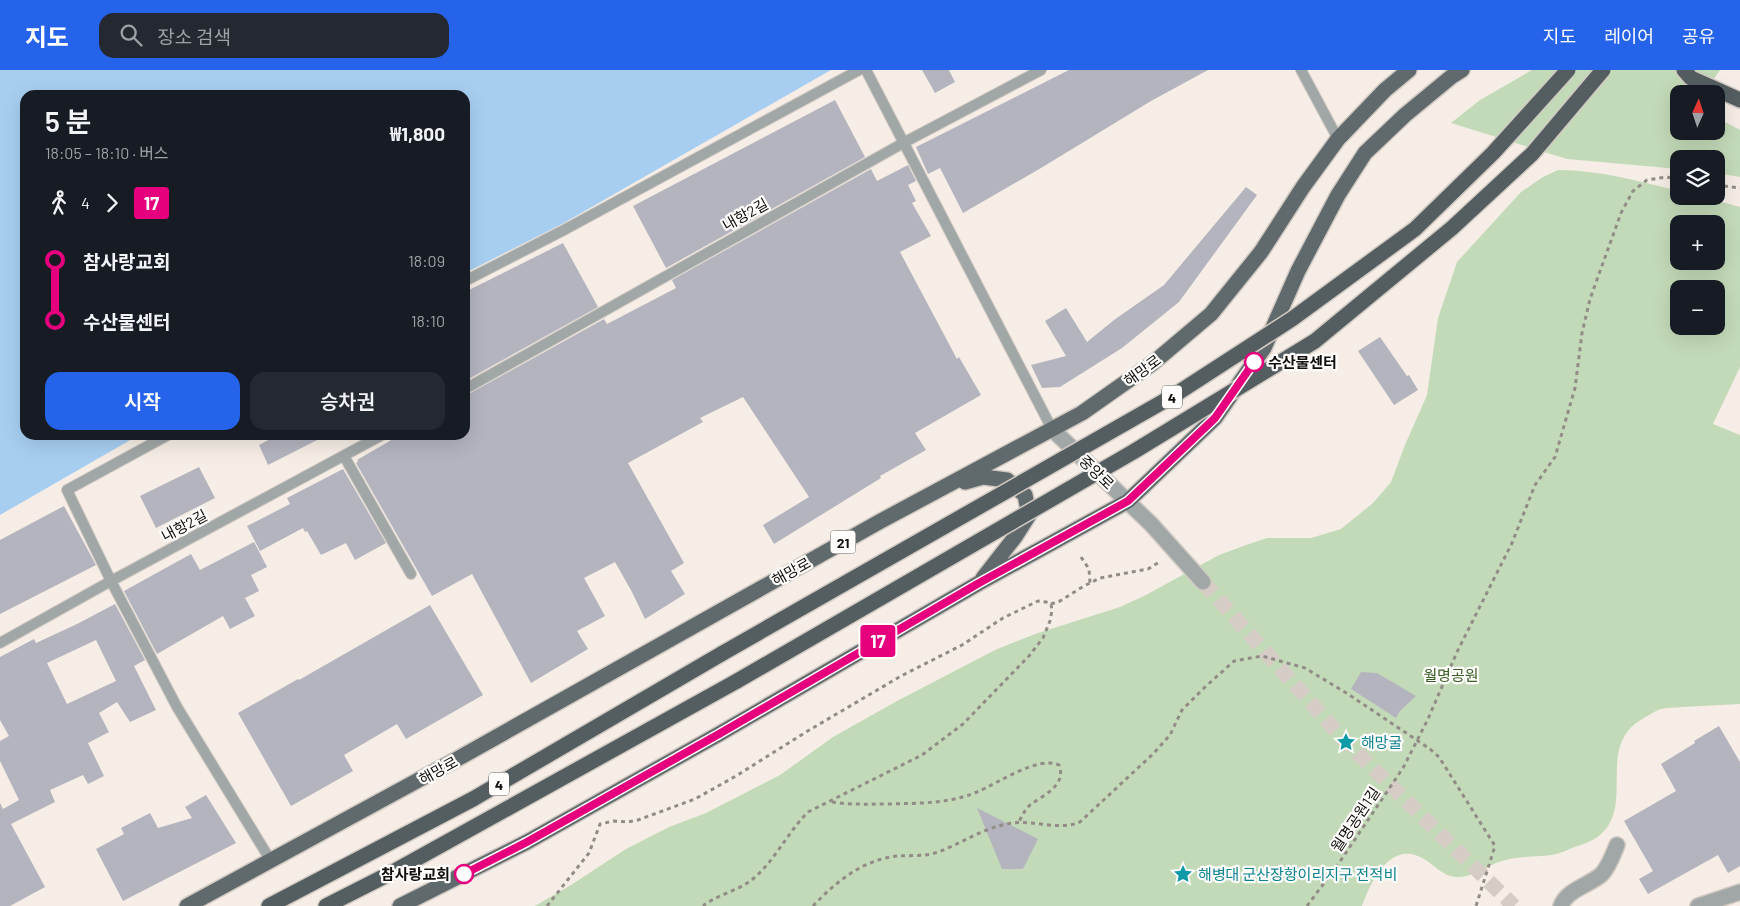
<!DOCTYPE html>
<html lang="ko">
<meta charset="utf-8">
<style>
:root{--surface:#171b24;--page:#242831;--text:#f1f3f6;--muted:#9ea1a6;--accent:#2563eb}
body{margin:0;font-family:Barlow,"Noto Sans KR",sans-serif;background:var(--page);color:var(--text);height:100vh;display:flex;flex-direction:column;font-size:19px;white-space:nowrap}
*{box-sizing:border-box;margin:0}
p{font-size:16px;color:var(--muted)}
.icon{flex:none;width:28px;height:28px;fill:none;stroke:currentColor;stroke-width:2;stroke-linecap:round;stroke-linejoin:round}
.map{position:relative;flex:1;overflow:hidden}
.drawer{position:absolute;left:20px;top:20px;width:450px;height:350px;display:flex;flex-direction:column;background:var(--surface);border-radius:15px;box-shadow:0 5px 20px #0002}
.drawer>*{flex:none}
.badge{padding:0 10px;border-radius:4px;font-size:18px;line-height:32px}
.needle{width:32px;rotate:3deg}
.fabs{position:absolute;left:1670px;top:15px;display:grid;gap:10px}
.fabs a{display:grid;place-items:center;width:55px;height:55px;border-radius:10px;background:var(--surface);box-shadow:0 5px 20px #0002;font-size:25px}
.map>.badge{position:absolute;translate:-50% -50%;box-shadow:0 0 0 2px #fff}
.legs{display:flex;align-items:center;gap:8px;height:55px;padding:0 25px;font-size:16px}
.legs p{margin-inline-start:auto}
.summary{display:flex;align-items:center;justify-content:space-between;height:85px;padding:0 25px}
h1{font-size:28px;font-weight:600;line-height:38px}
.action{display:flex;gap:10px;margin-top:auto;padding:10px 25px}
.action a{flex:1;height:58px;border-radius:15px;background:var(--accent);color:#fff;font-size:20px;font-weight:600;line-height:58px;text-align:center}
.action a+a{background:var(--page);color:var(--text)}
ul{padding:0 25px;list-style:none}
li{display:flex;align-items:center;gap:18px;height:60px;font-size:19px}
li i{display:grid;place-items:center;width:8px;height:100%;margin:0 6px;background:currentColor}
li i::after{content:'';width:12px;height:12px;margin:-6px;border:4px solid;border-radius:50%;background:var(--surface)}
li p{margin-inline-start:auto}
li:first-child i{background:linear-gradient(#0000 50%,currentColor 0)}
li:last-child i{background:linear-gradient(currentColor 50%,#0000 0)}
header{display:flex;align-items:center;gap:30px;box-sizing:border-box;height:70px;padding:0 25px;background:var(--accent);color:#fff}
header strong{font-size:24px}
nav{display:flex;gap:28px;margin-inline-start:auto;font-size:18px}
.search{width:350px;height:45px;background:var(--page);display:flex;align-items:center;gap:12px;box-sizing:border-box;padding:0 18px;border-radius:15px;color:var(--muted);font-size:19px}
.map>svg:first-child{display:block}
.green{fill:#c3dab8;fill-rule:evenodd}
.water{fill:#a7cef1}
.building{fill:#b3b4be;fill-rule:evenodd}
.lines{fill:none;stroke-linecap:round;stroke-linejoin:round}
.tertiary-tunnel{stroke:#d4ccc5;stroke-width:15;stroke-dasharray:15 8;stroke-linecap:butt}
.service-casing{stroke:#d1cac3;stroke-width:12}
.minor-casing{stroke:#d1cac3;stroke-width:18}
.tertiary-casing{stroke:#d1cac3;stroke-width:18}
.primary-casing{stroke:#d1cac3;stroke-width:18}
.trunk-casing{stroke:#d1cac3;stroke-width:18}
.path{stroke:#928c87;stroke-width:3;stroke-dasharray:4 4;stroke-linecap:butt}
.service{stroke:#a1a6a7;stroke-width:10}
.minor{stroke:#a1a6a7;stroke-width:15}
.tertiary{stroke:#a1a6a7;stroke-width:15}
.primary{stroke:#60696b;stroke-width:15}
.trunk{stroke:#545e60;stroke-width:15}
.trunk-bridge-casing{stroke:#d1cac3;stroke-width:18;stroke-linecap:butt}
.trunk-bridge{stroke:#545e60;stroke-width:15}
.line-1-casing{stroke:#fff;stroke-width:11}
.line-1{stroke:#e6007e;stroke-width:8}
.stop-1-dot{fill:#fff;stroke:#e6007e;stroke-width:2.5}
.labels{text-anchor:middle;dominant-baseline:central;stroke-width:4.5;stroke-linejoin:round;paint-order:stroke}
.shield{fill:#fefdfb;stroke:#585654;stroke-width:1}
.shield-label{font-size:14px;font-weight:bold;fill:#110e0c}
.street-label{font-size:15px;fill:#110e0c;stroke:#fefdfb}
.stop-label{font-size:15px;font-weight:bold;fill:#110e0c;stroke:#fefdfb;text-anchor:start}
.park-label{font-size:15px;fill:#395e25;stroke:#fefdfb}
.culture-label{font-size:15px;fill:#0d838f;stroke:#fefdfb;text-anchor:start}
</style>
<header>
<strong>지도</strong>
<div class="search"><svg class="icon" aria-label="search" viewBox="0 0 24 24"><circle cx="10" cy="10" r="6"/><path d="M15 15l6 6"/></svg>장소 검색</div>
<nav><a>지도</a><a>레이어</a><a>공유</a></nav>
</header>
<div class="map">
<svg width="1740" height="836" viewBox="0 0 1740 836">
<rect width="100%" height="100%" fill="#f6eee6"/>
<path class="green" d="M1532,0h188l-17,24h-24v37h37v-14l24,13v47l-24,-4v-14h-37v10l-112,-10 -116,-36 29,-23z
M1558,100c41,0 80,11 121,21v5h21l40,11v160l-27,57 27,11v269c-19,1 -38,2 -57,3 -7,1 -15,0 -22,2 -6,2 -12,6 -17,9 -50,27 -8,87 -44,117 -7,6 -19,10 -28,13 -6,3 -14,6 -21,7 -16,2 -33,1 -49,6 -14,4 -28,15 -42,16 -16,1 -24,-11 -36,-18 -33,-20 -53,22 -62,47h-827l36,-21 55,-36 43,-22 37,-14 74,-38 53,-38 64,-36 98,-51 40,-16 85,-27 24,-11 75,-41 27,-10 21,-7h44l30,-9 32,-26 18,-21 14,-37 22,-50 11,-77 19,-56 64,-70 22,-15zM1679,154h37v37h-37zM1679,219h37v37h-37z"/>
<path class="water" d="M0,0h831l-269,154 -97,49v-178h-440v340h114l-139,80z"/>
<path class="building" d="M922,0h27l6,12 -20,11z
M1069,0h139l-57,31 -110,67 -78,45 -23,-45 -12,6 -12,-27z
M835,30l30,57 -199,111 -33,-62z
M908,95l8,16 -8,4 8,16 -4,2 19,33 -31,16 57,107 2,-2 22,38 -66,38 11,17 -46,26 1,2 -107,66 -11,-19 46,-28 -66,-100 -43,21 3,4 -75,41 56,100 -13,8 14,23 -40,25 -13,-27 -17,-30 -31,16 21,38 -28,15 11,18 -57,34 -59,-109 -40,22 -76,-133 2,-1 -1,-2 43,-25h65v-39l139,-77 3,5 69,-36 -4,-8 199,-111 6,12z
M1246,117l11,8 -78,107 -57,46 -62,39 -18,1 -11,-23 35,-9 -21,-35 21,-13 21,34 27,-22 50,-35z
M563,173l35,64 -133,74v-89z
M1380,267l27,39 2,-1 9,15 -24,15 -36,-54z
M278,365h49l-59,30 -9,-20z
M199,397l16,31 -59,30 -16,-32z
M343,399l43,74 -31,17 -9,-17 -25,12 -14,-24 -2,1 -2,-4 -43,23 -13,-25 43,-22 -3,-6z
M64,436l32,59 -96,49v-74z
M254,472l13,25 -16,8 8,16 -14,7 10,18 -25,13 -7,-13 -66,38 -33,-63 67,-37 9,16z
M115,534l30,56 -11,6 22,44 -26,12 -13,-20 -18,11 10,19 -21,11 16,33 -16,8 -5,-9 -33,15 5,12 -44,22 34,63 -35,19h-10v-103l3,6 16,-9 -19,-39v-20l9,-5 -9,-16v-63l34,-18 2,4 41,-19zM96,570l20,41 -49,23 -20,-41z
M430,535l53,90 -77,44 -9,-15 -53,31 9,16 -62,35 -53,-93 60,-34 1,1z
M1361,602l16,1 39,23 -16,15 -4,7 -45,-29z
M1719,656l21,36v104l-12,7 -10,-18 -70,39 -9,-15 14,-8 -29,-50 52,-30 -15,-27 34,-21 -1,-2z
M206,725l30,48 -113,58 -27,-52 28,-15 -3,-6 29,-15 8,15 34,-10 -7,-11z
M977,738l61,31 -15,30h-21z"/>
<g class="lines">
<path class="tertiary-tunnel" d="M1203,512l143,160 168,164"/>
<g class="service-casing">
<path id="service" d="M866,0l186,359
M1301,0l37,69
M465,211l99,-51 295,-160
M465,319l440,-247 136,-72
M168,365l-101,55 44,91 66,126 94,154
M344,386l67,118
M0,573l111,-62 271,-146"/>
</g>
<g class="minor-casing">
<path id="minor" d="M1561,836c5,-16 29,-21 41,-32 7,-8 11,-19 15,-29
M1698,836l42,-14"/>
</g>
<g class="tertiary-casing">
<path id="tertiary" d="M1052,359l99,95 52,58"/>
</g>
<g class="primary-casing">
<path id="primary" d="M965,412l18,-5 24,3 18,15 4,20 -14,22 -32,41
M187,836l272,-148 420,-236 203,-109 71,-50 58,-49 50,-62 42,-65 35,-48 47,-49 24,-20
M400,836l127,-64 192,-108 260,-151 149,-82 87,-83 49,-70 34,-77 40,-76 27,-42 40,-38 46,-38 11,-7"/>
</g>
<g class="trunk-casing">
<path id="trunk" d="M1684,0l7,8 49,22
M269,836l204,-107 250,-146
M326,836l65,-33 346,-192"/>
</g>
<path class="path" d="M1716,115l24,3
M1081,487l8,12 1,14
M1051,534l9,-3 24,-15 16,-8 48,-9 13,-8
M832,732c19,3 38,2 58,2 30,-1 58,0 87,-12 20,-8 61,-37 82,-27 8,21 -16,30 -29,40 -5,5 -8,10 -11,17
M547,836l42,-53 11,-29 14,-3 14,1 10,-2 57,-21 41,-23 70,-44 95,-56 61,-31 41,-27 35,-17 8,1 5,2 1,6 -2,11 -7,17 -14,18 -66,68 -41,31 -114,57c-20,20 -32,47 -54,66 -15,13 -36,16 -51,28
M813,836c23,-24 49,-46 84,-50 13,-1 28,1 41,-4 25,-9 48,-26 75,-29 22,-3 46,8 67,-1l74,-69 16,-18 12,-25 22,-22 30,-27 28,-5 43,12 43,26 82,55 9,8 56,89 -19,60
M1307,836l32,-43 64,-95 25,-49 29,-67 55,-109 23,-58 20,-28 20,-69 7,-55 8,-34 31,-86 12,-22 14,-11 19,-3 13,2"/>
<use href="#service" class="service"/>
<use href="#minor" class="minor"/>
<use href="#tertiary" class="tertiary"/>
<use href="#primary" class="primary"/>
<use href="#trunk" class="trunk"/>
<g class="trunk-bridge-casing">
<path id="trunk-bridge" d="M723,583l450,-257 119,-77 123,-90 78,-76 75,-83
M737,611l396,-229 182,-111 137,-113 80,-74 71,-84"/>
</g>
<use href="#trunk-bridge" class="trunk-bridge"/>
</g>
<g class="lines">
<g class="line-1-casing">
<path id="line-1" d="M464,804l63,-32 192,-108 260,-151 149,-82 87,-83 39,-56"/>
</g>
<use href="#line-1" class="line-1"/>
</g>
<defs>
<g id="sight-bare" transform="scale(1.5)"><path d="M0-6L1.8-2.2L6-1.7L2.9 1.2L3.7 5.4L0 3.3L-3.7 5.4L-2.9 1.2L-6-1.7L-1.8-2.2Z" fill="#0f9aa8" stroke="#fefdfb" stroke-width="2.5" paint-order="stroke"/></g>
</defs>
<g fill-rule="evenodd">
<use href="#sight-bare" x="1346" y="672"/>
<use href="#sight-bare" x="1183" y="804"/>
</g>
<g class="stop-1-dot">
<circle cx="1254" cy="292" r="9"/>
<circle cx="464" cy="804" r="9"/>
</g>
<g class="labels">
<g class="shield">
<rect x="1162" y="315.5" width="20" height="23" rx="4"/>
<rect x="830.5" y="460.5" width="25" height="23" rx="4"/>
<rect x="489" y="702.5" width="20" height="23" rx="4"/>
</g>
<g class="shield-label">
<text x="1172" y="327">4</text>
<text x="843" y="472">21</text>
<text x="499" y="714">4</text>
</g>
<g class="street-label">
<text transform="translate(745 144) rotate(-29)">내항2길</text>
<text transform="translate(1142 300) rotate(-36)">해망로</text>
<text transform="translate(1097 402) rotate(44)">중앙로</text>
<text transform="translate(184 455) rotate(-28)">내항2길</text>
<text transform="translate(791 501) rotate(-29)">해망로</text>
<text transform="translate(438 700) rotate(-29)">해망로</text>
<text transform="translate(1355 749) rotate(-56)">월명공원1길</text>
</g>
<g class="stop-label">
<text x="1268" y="292">수산물센터</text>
<text x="450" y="804" text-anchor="end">참사랑교회</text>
</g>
<g class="park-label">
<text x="1451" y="605">월명공원</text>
</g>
<g class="culture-label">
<text x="1361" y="672">해망굴</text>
<text x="1198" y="804">해병대 군산장항이리지구 전적비</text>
</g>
</g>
</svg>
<div class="fabs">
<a><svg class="needle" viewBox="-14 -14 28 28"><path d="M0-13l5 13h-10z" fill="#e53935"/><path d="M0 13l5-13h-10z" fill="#9ea1a6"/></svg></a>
<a><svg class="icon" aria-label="layers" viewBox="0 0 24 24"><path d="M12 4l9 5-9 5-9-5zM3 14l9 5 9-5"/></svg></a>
<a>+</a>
<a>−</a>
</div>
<b class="badge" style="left:878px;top:571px;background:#e6007e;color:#fff">17</b>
<section class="drawer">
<div class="summary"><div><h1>5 분</h1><p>18:05 – 18:10 · 버스</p></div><b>₩1,800</b></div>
<div class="legs"><svg class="icon" aria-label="walk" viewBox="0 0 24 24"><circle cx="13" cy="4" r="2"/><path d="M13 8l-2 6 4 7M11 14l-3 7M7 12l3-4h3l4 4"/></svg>4<svg class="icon" aria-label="forward" viewBox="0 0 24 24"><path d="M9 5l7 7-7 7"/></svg><b class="badge" style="background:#e6007e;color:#fff">17</b></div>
<ul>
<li><i style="color:#e6007e"></i><b>참사랑교회</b><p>18:09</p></li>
<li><i style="color:#e6007e"></i><b>수산물센터</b><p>18:10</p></li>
</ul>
<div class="action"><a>시작</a><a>승차권</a></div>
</section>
</div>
